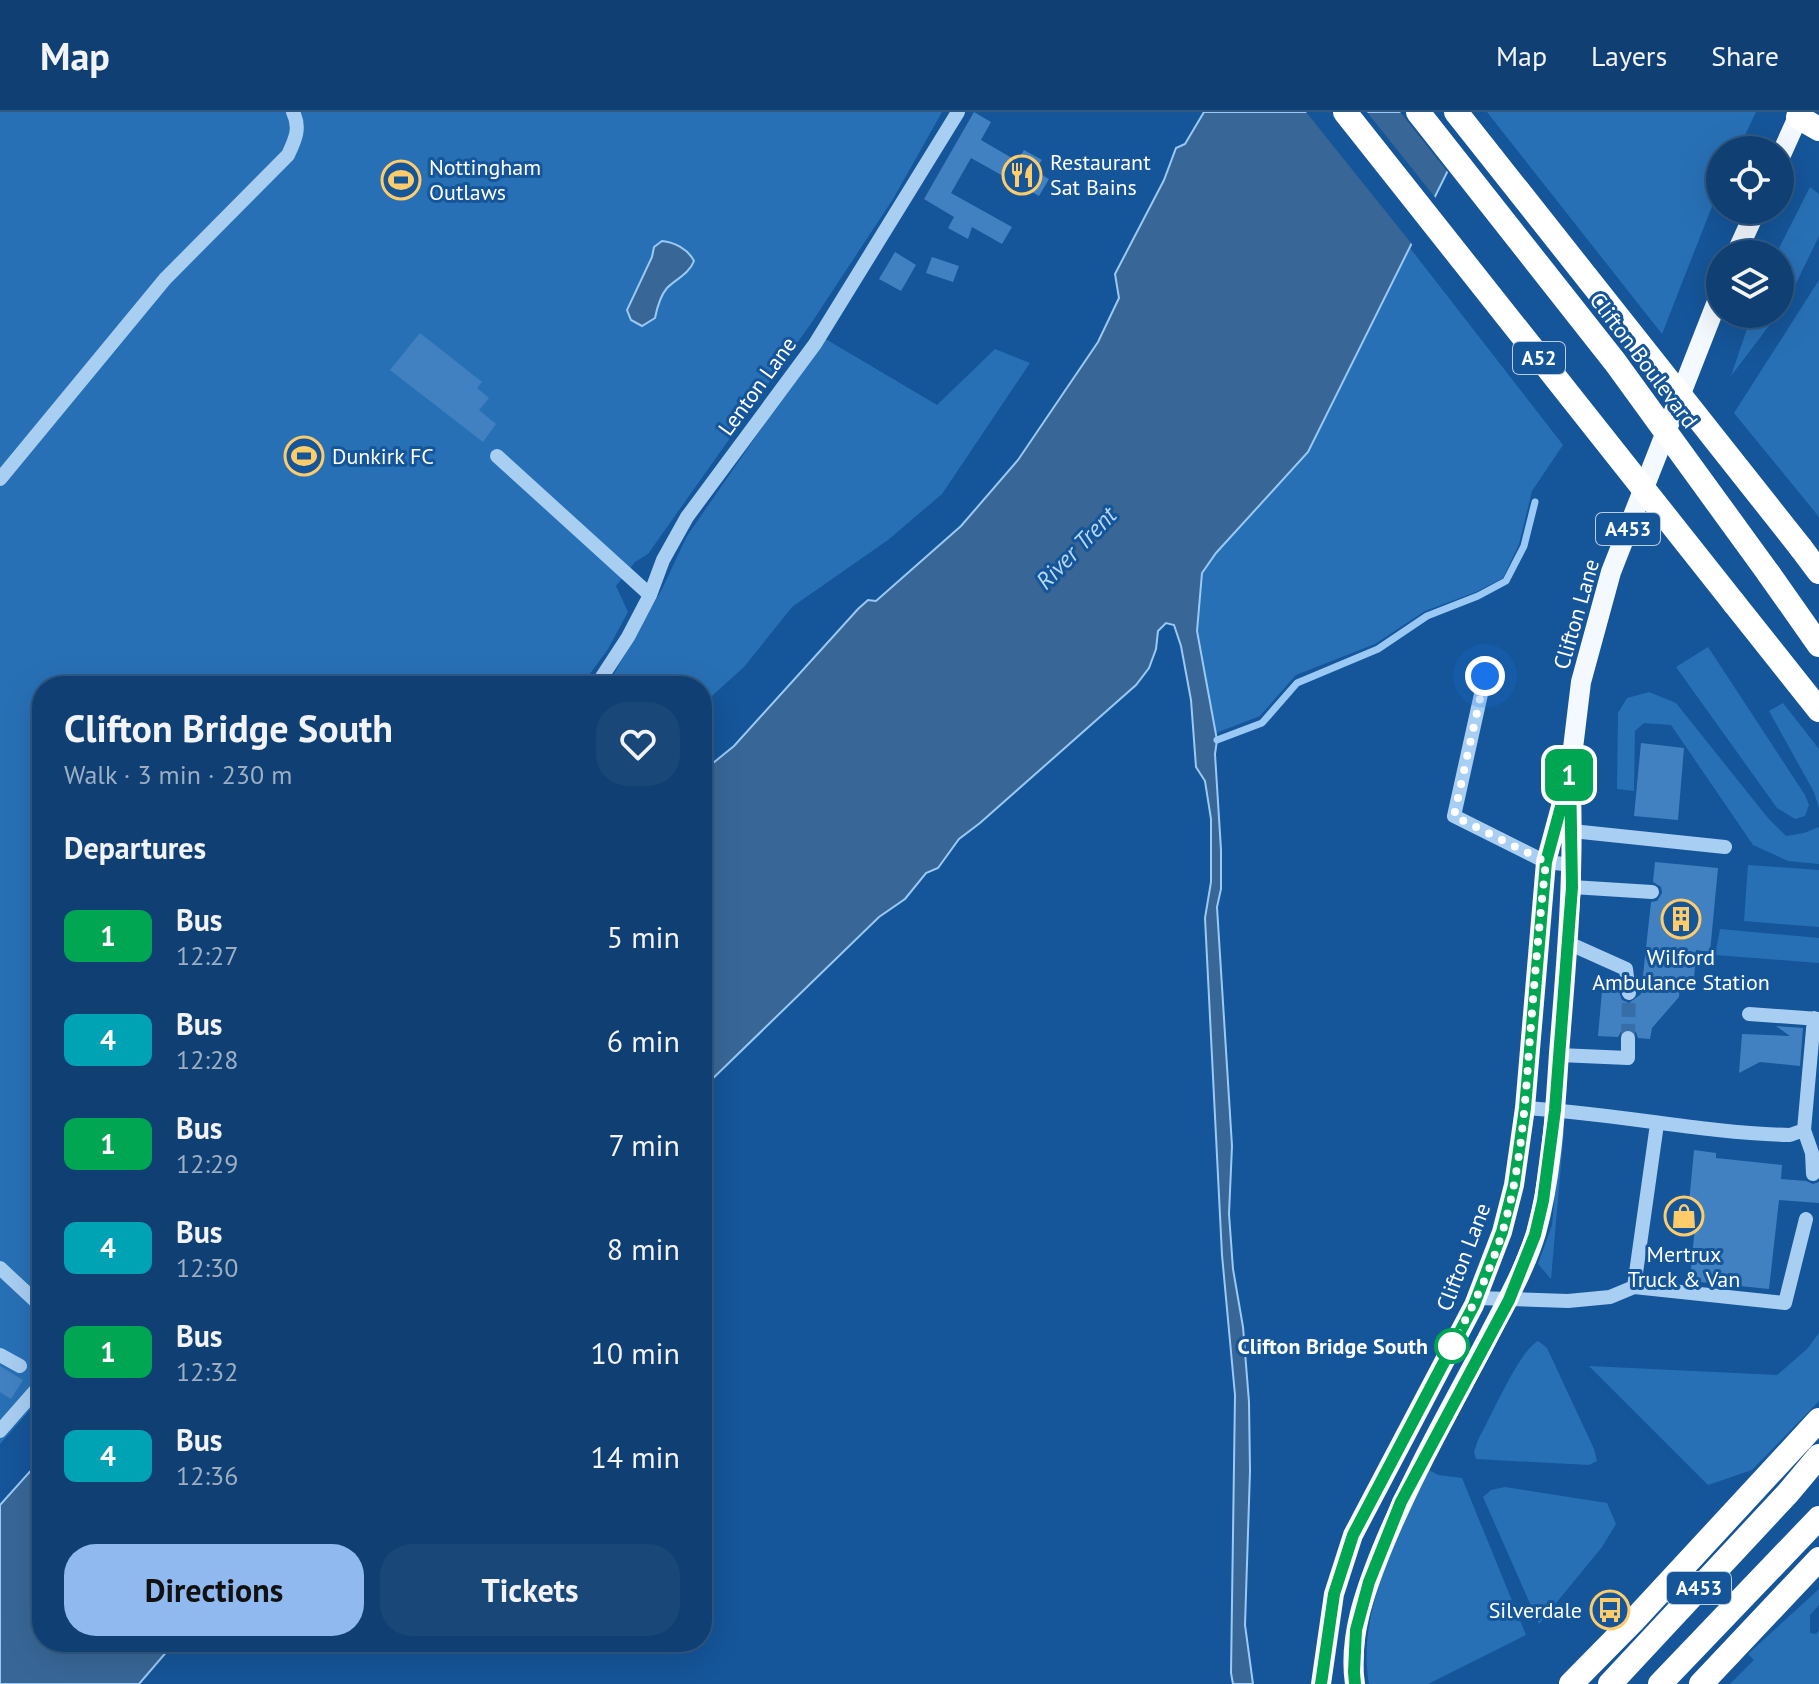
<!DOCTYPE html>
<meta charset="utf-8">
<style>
:root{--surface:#104073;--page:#194778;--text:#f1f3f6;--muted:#9cafc4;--line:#305985;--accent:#90b9f0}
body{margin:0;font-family:"PT Sans",sans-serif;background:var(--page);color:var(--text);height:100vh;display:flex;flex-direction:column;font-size:30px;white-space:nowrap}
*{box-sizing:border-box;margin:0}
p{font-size:26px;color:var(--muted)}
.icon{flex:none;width:44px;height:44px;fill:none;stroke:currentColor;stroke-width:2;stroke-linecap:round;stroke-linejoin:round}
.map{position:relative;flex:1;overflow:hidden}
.side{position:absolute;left:32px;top:564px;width:680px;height:976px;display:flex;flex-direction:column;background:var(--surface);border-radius:32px;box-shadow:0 8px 32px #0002,0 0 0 2px var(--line)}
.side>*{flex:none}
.badge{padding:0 16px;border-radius:12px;font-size:28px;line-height:52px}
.tools{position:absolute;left:1706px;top:24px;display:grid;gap:16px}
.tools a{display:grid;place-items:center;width:88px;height:88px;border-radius:50%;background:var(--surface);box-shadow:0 8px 32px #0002,0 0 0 2px var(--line);font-size:40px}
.you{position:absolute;width:40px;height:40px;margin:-20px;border:6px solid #fff;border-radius:50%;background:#1a73e8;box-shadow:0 0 0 12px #1a73e833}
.map>.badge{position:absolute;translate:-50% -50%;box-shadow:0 0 0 4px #fff}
h2{padding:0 32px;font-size:30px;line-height:72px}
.round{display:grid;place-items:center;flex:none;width:84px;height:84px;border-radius:32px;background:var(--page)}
.headline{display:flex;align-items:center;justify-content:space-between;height:136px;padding:0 32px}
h1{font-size:38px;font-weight:600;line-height:60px}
.action{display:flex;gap:16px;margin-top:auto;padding:16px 32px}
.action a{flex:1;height:92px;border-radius:32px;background:var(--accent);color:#111;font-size:32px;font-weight:600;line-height:92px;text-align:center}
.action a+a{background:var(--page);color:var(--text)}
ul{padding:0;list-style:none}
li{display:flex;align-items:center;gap:24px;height:104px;padding:0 32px}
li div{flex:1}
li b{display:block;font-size:30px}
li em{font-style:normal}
li .badge{min-width:88px;font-weight:700;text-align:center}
header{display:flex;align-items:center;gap:48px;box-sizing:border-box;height:112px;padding:0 40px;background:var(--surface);border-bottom:2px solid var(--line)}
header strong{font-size:38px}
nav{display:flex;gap:44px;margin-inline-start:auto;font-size:28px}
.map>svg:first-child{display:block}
.green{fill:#2870b6}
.water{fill:#386797;stroke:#9ac9f5;stroke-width:2}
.pier{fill:#155599}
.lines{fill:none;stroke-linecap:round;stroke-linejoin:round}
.stream{stroke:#9ac9f5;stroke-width:7}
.building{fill:#4281c1}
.minor-tunnel{stroke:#386ea8;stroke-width:14;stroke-dasharray:14 7;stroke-linecap:butt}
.minor{stroke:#a8cef2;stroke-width:14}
.major{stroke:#f3f9ff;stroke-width:20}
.highway{stroke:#fff;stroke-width:24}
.highway-bridge{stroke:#fff;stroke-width:24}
.line-casing{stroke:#fff;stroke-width:18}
.line{stroke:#00a651;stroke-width:12}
.walk{stroke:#fff;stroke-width:8;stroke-dasharray:0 14.4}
.stop-dot{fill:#fff;stroke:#00a651;stroke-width:4}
.labels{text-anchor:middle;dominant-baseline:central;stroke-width:6;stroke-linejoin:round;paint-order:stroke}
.shield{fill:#155599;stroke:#b9cce0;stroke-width:2}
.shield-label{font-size:20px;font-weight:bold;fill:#fff}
.poi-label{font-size:22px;fill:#fff;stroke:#155599;text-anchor:start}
.street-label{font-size:22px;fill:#fff;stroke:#155599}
.stop-label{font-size:22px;font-weight:bold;fill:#fff;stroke:#155599;text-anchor:end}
.water-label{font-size:24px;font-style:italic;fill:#b4d7f9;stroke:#155599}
</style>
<header>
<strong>Map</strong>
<nav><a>Map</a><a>Layers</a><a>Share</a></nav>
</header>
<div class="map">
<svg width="1819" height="1572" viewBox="0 0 1819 1572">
<rect width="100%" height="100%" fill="#155599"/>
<path class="green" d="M0,0h942l-49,87 -81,123 -164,232 -13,8 -19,24 12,26 -20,37 -27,37h-539v710l-42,48z
M1487,0h269l-18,38h-18v36l-58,148z
M1810,75l9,7v42l-30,62 -9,13v-57h-4z
M1410,136l153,197 -31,46 -13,53 -16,34 -27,14 -51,19 -50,33 -79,31 -36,41 -44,17 -19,-102 5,-58 14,-20 92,-101z
M1819,168v237l-85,-104z
M1752,202h26l-47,62z
M824,226l113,67 58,-56 35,14 -88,131 -54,46 -96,67 -48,60 -42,38v-19h-95l55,-97 25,-53z
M1708,535l97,148 4,10 -4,11 -10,3 -18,-11 -101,-141z
M1649,580l27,11 92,115 18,18 18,-3 15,-6v37l-31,-3 -35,-16 -82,-120 -27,-2 -9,8 -1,60 -17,-2 1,-76 9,-15z
M1783,591l36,46v59l-5,-16 -45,-81z
M1748,753l71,5v57l-75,-6z
M1720,817l99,9v25l-104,-8z
M1561,1018l3,1 -13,148 -13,-15 14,-39z
M1819,1221v68l-67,69 -44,15 -119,-119 188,9 30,-26z
M1538,1229l9,7 47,101 3,12 -8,4 -113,-6 -2,-7 4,-12c12,-21 41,-89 60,-99z
M1429,1358l9,5 24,3 64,157 -98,49h-59c-13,-72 30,-151 60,-214z
M1505,1375l102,16 9,21 -14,23 -63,77 -56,-127 8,-7z
M1819,1477v16l-9,10v18l6,1 3,-4v54h-89l24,-24 -6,-6z"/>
<path class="water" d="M1204,0h273l-169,340 -92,101 -14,20 -5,58 20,109 -2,14 6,96v39l-4,18 15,239 -3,68 4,55 10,58 6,75 1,69 -5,154 8,59h-20l-2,-11 4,-278 -13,-140 -17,-337 6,-36v-63l-6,-38 -9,-14 -5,-67 -10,-54 -7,-21 -8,-2 -8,8 -2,18 -7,19 -13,17 -156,138 -21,16 -21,29 -12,5 -21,26 -26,18 -177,172v-317l32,-26 124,-137 10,-9 8,1 85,-75 57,-66 80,-118 21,-44 -4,-24 49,-94 12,-32 9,-4z
M662,129c12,1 26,8 32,20 -5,13 -18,18 -27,27 -7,8 -10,20 -12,30l-13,8 -11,-6 -4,-10 25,-53 2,-10z
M42,1346v184h133l-36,42h-139v-179z"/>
<path class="pier" d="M1306,0h61l71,89 -23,47z
M1400,0h81l-30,64z"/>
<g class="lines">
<path class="stream" d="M1217,628l45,-17 35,-40 81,-34 49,-33 51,-20 28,-15 18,-35 11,-44"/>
</g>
<path class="building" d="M974,0l17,10 -10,18 36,21 7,-11 18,10 -7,11 14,8 -10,17 -68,-38 -20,35 61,34 -10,17 -30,-17 -4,12 -20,-11 6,-11 -30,-18z
M895,140l21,13 -15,26 -22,-12z
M932,145l27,9 -6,16 -27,-9z
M420,221l62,49 -5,6 12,10 -10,12 17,14 -13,18 -93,-72z
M1641,631l43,5 -6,72 -44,-4z
M1655,750l63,6 -8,84 -14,-2 -2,30 -14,-1 -1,18 -27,31 -2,11 -12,-1 -2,-6 -7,-4 -7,2 -4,7 -20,-1 4,-45 17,1 3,8 7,3 12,-9 10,-92 6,-1 5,-8 -1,-6 -8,-5z
M1776,914l27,2 -3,38 -40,-4 -21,11 3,-39 48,2z
M1694,1038l22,3v5l66,7 -1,14 25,2 7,3 6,-2v21l-40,-3 -10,89 -79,-8 5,-56 -8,-1z
M0,1254l23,14 -12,19 -11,-7z"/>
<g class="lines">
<path class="minor-tunnel" d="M1628,926l1,-45"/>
<path class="minor" d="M497,344l153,139
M0,367l165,-200 123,-124c7,-15 13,-27 5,-43
M1485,564l-31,140 92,46 27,3
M596,574l32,-49 22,-42 13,-35 24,-43 128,-173 143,-232
M1572,719l153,16
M1572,775l80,5
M1568,831l58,26 3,24
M1749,902l70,5
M1559,943l69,3v-20
M1525,996c89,5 176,25 265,27l14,-5 10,-112
M1804,1018l8,23 1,21
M0,1156l42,39
M1634,1175l151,16 21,-84
M1477,1186l91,3 42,-4 24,-10 23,-163
M0,1243l20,11
M0,1319l42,-48"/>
<path class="major" d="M1780,45l18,-40 -1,-5
M1736,142l20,-44
M1321,1572l13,-90 19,-59 121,-230 28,-73 12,-47 11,-77 21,-246 24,-89 11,-91 30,-110 109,-278
M1355,1572c-7,-46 10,-93 27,-135 29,-71 67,-138 103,-206 18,-36 39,-71 51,-110 16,-58 19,-120 23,-180 7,-87 15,-172 12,-260"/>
<path class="highway" d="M1798,5l21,12
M1801,436l18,24
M1769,462l50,71
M1734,491l85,107
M1571,1572l63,-64 185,-200
M1610,1572l178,-191 31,-37
M1660,1572l159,-166
M1701,1572l118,-125"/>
<path class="highway-bridge" d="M1345,0l389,491
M1418,0l197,250 154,212
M1456,0l345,436"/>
</g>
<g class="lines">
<g class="line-casing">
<path id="line" d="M1321,1572l13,-90 19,-59 121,-230 28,-73 12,-47 11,-77 21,-246 24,-89 2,114 -17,223 -12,91 -8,34 -26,65 -108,202 -32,80 -13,48 -2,42 1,12"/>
</g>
<use href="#line" class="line"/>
<path class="walk" d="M1452,1234l-4,6c22,-39 42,-79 55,-122 17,-58 22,-120 26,-180 5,-63 10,-126 17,-188l-92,-46 31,-140"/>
</g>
<defs>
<g id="restaurant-ring" transform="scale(2)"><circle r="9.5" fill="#155599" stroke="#ffcc69" stroke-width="1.5"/><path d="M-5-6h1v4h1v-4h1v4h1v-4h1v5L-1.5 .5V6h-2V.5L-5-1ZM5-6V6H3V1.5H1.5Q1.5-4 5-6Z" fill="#ffcc69"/></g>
<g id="stadium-ring" transform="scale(2)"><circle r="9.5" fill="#155599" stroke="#ffcc69" stroke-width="1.5"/><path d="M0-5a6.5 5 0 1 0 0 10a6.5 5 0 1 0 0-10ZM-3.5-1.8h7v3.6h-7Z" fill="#ffcc69"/></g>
<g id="building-ring" transform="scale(2)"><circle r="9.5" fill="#155599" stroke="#ffcc69" stroke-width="1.5"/><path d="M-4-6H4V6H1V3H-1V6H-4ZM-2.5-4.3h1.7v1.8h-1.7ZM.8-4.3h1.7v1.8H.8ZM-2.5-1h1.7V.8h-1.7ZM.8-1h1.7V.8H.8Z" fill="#ffcc69"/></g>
<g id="shop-ring" transform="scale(2)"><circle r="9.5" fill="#155599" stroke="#ffcc69" stroke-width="1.5"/><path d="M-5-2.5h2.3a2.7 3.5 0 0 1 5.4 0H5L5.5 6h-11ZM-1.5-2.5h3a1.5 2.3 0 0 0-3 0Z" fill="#ffcc69"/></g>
<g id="bus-ring" transform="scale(2)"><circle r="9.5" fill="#155599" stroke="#ffcc69" stroke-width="1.5"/><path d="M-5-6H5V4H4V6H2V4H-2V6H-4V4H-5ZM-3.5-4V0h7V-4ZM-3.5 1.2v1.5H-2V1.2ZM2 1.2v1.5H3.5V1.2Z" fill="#ffcc69"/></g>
</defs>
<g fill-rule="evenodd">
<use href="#restaurant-ring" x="1022" y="63"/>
<use href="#stadium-ring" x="401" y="68"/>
<use href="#stadium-ring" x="304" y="344"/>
<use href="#building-ring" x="1681" y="807"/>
<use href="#shop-ring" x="1684" y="1104"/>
<use href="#bus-ring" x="1610" y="1498"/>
</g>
<circle class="stop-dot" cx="1452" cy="1234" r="16"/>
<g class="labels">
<g class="shield">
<rect x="1513" y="230" width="52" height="32" rx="6"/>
<rect x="1596" y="401" width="64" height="32" rx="6"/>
<rect x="1667" y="1460" width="64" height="32" rx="6"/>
</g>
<g class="shield-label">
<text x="1539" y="246">A52</text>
<text x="1628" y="417">A453</text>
<text x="1699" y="1476">A453</text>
</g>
<g class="poi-label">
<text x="1050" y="50">Restaurant<tspan x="1050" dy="25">Sat Bains</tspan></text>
<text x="429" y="55">Nottingham<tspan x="429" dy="25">Outlaws</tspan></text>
<text x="332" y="344">Dunkirk FC</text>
<text x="1681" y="845" text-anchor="middle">Wilford<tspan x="1681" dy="25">Ambulance Station</tspan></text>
<text x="1684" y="1142" text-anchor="middle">Mertrux<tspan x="1684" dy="25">Truck &amp; Van</tspan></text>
<text x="1582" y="1498" text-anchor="end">Silverdale</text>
</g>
<g class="street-label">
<text transform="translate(1644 248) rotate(53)">Clifton Boulevard</text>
<text transform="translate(757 274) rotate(-54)">Lenton Lane</text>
<text transform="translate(1576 502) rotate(-74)">Clifton Lane</text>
<text transform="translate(1463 1145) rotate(-69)">Clifton Lane</text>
</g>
<g class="stop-label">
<text x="1428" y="1234">Clifton Bridge South</text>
</g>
<g class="water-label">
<text transform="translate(1076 436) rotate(-46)">River Trent</text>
</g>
</g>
</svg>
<div class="tools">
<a><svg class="icon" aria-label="locate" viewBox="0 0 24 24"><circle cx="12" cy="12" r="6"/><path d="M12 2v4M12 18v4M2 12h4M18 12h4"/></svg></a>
<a><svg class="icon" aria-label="layers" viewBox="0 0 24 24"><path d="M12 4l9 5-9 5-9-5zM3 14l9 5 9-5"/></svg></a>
</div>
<div class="you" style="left:1485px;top:564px"></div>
<b class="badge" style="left:1569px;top:663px;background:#00a651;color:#fff">1</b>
<section class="side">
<div class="headline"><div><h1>Clifton Bridge South</h1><p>Walk · 3 min · 230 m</p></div><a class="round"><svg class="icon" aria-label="heart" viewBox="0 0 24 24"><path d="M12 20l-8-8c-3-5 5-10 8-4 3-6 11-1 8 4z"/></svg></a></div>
<h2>Departures</h2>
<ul>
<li><span class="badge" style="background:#00a651;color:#fff">1</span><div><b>Bus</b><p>12:27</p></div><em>5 min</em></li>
<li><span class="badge" style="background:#00a3b4;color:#fff">4</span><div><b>Bus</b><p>12:28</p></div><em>6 min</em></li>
<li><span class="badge" style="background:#00a651;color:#fff">1</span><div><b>Bus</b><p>12:29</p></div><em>7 min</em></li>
<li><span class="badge" style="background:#00a3b4;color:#fff">4</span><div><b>Bus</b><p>12:30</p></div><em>8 min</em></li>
<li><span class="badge" style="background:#00a651;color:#fff">1</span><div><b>Bus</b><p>12:32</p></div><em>10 min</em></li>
<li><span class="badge" style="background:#00a3b4;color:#fff">4</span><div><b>Bus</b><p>12:36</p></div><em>14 min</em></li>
</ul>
<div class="action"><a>Directions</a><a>Tickets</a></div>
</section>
</div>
